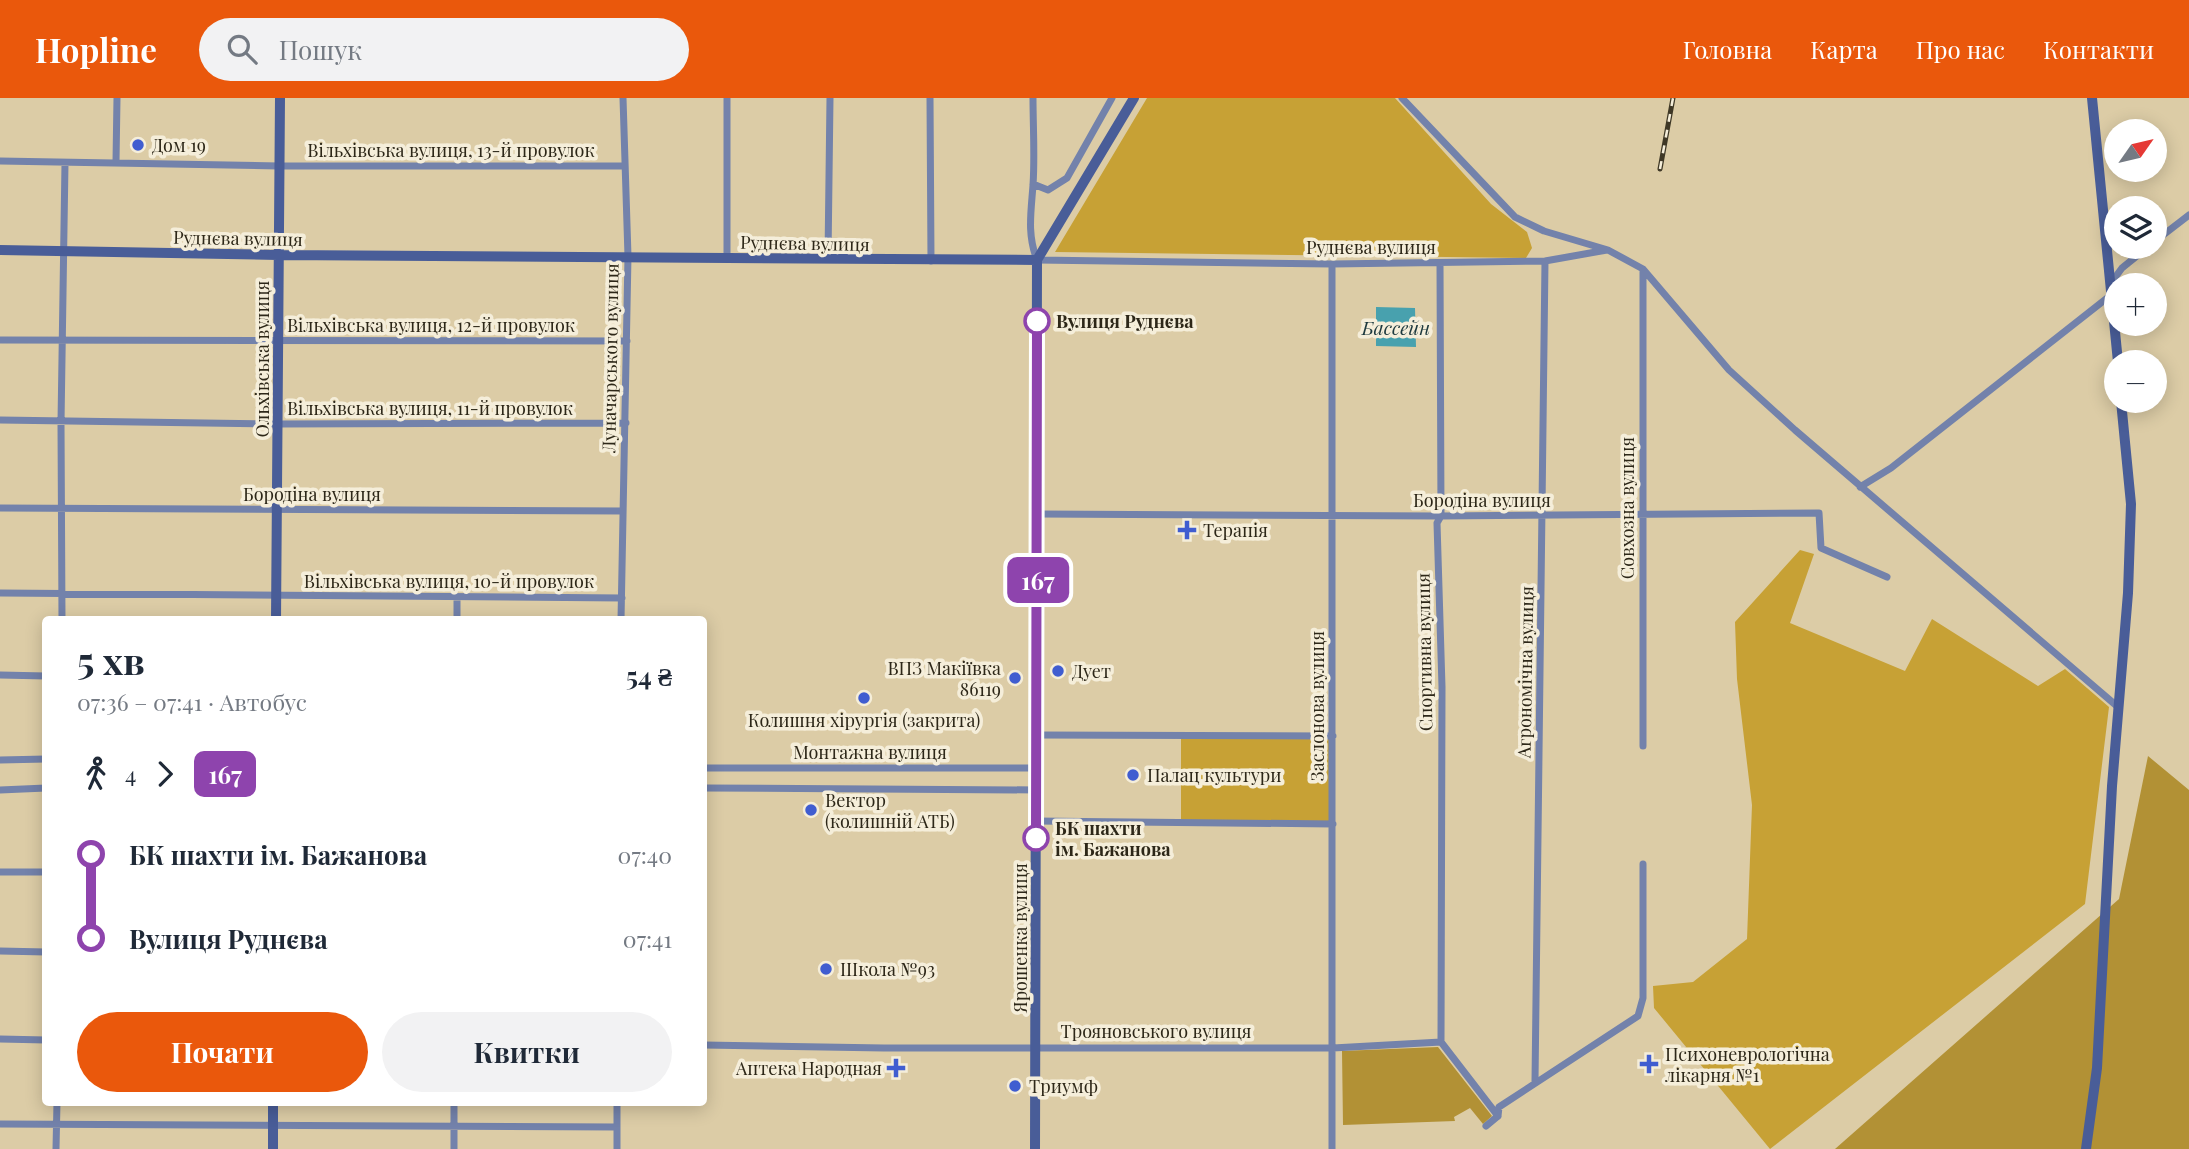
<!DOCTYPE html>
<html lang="uk">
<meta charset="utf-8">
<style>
:root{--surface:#fff;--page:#f2f2f3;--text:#1f2937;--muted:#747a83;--accent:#ea580c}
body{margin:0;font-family:"Playfair Display",serif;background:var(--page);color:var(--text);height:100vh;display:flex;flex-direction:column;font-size:26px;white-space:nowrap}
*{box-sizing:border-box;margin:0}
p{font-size:23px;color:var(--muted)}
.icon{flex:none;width:38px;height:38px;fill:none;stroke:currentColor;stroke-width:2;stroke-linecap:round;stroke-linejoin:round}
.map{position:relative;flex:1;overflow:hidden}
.panel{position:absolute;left:42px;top:518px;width:665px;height:490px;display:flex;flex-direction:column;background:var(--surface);border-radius:7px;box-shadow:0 4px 18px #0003}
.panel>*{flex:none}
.badge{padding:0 14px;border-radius:10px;font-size:24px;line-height:46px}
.needle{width:46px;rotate:56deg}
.buttons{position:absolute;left:2104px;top:21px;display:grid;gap:14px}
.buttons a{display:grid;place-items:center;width:63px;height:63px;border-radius:50%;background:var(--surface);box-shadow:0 4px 18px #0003;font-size:35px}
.map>.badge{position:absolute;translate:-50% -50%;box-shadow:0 0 0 4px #fff}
.legs{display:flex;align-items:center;gap:10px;height:77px;padding:0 35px;font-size:23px}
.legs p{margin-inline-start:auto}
.head{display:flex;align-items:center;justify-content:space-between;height:119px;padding:0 35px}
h1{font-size:38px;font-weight:700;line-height:52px}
.button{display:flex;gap:14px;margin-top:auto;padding:14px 35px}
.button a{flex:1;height:80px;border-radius:42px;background:var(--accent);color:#fff;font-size:28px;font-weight:700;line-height:80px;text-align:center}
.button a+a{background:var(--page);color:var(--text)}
ul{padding:0 35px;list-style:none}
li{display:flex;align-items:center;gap:24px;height:84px;font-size:26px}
li i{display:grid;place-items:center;width:10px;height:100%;margin:0 9px;background:currentColor}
li i::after{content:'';width:18px;height:18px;margin:-9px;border:5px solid;border-radius:50%;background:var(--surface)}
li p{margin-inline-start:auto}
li:first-child i{background:linear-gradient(#0000 50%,currentColor 0)}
li:last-child i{background:linear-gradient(currentColor 50%,#0000 0)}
header{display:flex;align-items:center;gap:42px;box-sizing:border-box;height:98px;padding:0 35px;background:var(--accent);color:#fff}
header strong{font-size:33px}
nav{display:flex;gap:38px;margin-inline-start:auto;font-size:24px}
.search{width:490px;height:63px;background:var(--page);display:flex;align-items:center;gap:18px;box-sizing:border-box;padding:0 24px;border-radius:38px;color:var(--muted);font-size:26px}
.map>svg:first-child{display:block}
.green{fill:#c7a135}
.forest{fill:#b29135}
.water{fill:#48a1ae}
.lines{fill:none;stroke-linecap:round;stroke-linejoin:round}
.street{stroke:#7382ab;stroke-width:7}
.secondary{stroke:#495d98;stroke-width:10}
.rail-casing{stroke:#3f3826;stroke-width:5}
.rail{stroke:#f5eeda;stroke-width:2.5;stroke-dasharray:8;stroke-linecap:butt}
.line-1-casing{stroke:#fff;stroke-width:16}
.line-1{stroke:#8e44ad;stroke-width:10}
.poi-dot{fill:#405dd0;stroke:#f5eeda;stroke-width:2.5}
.stop-1-dot{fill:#fff;stroke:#8e44ad;stroke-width:3.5}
.labels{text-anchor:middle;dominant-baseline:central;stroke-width:7;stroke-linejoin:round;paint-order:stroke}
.poi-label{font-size:18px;fill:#2d2718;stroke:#f5eeda;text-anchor:start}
.street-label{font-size:18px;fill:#2d2718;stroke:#f5eeda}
.stop-label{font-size:18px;font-weight:bold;fill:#2d2718;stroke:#f5eeda;text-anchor:start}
.water-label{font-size:19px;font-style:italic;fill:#1d393e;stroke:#f5eeda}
</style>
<header>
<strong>Hopline</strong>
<div class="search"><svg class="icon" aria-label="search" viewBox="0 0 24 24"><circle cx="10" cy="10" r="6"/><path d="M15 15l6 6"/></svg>Пошук</div>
<nav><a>Головна</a><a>Карта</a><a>Про нас</a><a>Контакти</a></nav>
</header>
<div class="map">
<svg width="2189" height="1051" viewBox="0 0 2189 1051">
<rect width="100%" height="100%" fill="#dccca6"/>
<path class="green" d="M1147,0h248l96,106 36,28 5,16 -6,10 -471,-6z
M1800,452l14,4 -24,69 115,48 27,-52 106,67 27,-17 44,38 -24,197 -315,245 -116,-141 -1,-22 40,-4 54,-43 5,-134 -15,-126 -2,-57z
M1181,638h152v88l-152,-1z"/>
<path class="forest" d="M2148,658l41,34v359h-354l284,-250z
M1438,949l54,69 -9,8 -13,-16 -16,9 1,4 -112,4 -1,-74z"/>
<path class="water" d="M1376,209l39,1 1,39 -40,-1z"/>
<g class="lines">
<path class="street" d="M930,0l1,163
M1033,0c0,29 2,58 0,87 -2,28 -6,49 4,75l295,4 213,-3 62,-11
M1402,0l113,119 29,14 64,19 35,19 86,101 66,60 323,277
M0,63l279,5h344
M116,64l1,-64
M1033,86l15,6 19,-12 45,-80
M2154,144l35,-27
M727,159v-159
M828,160l2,-160
M1440,165l1,253 -4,7 5,164 -1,355
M1332,166v885
M1643,172v476
M2111,185l11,-15 26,-21
M0,242l627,1
M0,322l277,4 349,-1
M1860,389l31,-19 220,-173
M0,410l623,3
M1038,416l403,2 378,-3 2,35 66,29
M0,495l622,5
M457,499v23
M62,522l-1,-197 4,-260
M621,522l7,-364 -5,-158
M0,577l46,1
M1037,637l296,1
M0,662l46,-1
M704,670h333
M704,690l333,2
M0,692l46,-2
M1036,723l297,3
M0,774h46
M0,853l46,1
M0,941l46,1
M1441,944l57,74 -12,10
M704,947l180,3h449l108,-6
M1535,984l10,-821
M617,1004v47
M1498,1018l1,-9 139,-91 5,-18v-134
M0,1026l617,3
M56,1051l1,-47
M454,1051v-47"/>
<path class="secondary" d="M2092,0l26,264
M0,152l278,5 759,5
M1037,162l97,-162
M276,522l4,-522
M273,1051v-47
M1035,1051l2,-889
M2086,1051l11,-81 15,-282 16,-193 3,-89 -10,-103"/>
<g class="rail-casing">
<path id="rail" d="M1660,71l13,-71"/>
</g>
<use href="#rail" class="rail"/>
</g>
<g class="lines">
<g class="line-1-casing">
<path id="line-1" d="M1036,740l1,-517"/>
</g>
<use href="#line-1" class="line-1"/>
</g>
<g class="poi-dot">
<circle cx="138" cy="47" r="7"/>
<path d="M1183.5 421.5h7v7h7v7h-7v7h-7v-7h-7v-7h7z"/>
<circle cx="1058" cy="573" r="7"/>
<circle cx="1015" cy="580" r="7"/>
<circle cx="864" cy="600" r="7"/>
<circle cx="1133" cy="677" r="7"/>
<circle cx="811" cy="712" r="7"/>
<circle cx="826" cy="871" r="7"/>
<path d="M1645.5 955.5h7v7h7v7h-7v7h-7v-7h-7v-7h7z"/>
<path d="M892.5 959.5h7v7h7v7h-7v7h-7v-7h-7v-7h7z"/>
<circle cx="1015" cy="988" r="7"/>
</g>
<g class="stop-1-dot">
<circle cx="1037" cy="223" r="12"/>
<circle cx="1036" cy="740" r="12"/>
</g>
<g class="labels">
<g class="poi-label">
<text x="152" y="47">Дом 19</text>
<text x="1203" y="432">Терапія</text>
<text x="1001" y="570" text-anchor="end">ВПЗ Макіївка<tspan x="1001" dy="21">86119</tspan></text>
<text x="1072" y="573">Дует</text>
<text x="864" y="622" text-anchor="middle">Колишня хірургія (закрита)</text>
<text x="1147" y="677">Палац культури</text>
<text x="825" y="702">Вектор<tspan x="825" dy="21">(колишній АТБ)</tspan></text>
<text x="840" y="871">Школа №93</text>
<text x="1665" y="956">Психоневрологічна<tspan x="1665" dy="21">лікарня №1</tspan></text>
<text x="882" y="970" text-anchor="end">Аптека Народная</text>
<text x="1029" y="988">Триумф</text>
</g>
<g class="street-label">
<text x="451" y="52">Вільхівська вулиця, 13-й провулок</text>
<text transform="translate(238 140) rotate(1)">Руднєва вулиця</text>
<text transform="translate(805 145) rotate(1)">Руднєва вулиця</text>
<text x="1371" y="149">Руднєва вулиця</text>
<text x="431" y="227">Вільхівська вулиця, 12-й провулок</text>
<text transform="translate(610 260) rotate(-89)">Луначарського вулиця</text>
<text transform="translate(262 261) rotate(-90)">Ольхівська вулиця</text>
<text x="430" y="310">Вільхівська вулиця, 11-й провулок</text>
<text x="312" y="396">Бородіна вулиця</text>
<text x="1482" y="402">Бородіна вулиця</text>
<text transform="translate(1627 410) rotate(-90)">Совхозна вулиця</text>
<text x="449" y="483">Вільхівська вулиця, 10-й провулок</text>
<text transform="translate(1424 554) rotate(-91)">Спортивна вулиця</text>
<text transform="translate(1525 574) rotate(-89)">Агрономічна вулиця</text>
<text transform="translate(1317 608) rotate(-90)">Заслонова вулиця</text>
<text x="870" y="654">Монтажна вулиця</text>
<text transform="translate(1020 840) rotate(-90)">Ярошенка вулиця</text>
<text x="1156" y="933">Трояновського вулиця</text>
</g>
<g class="stop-label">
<text x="1056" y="223">Вулиця Руднєва</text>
<text x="1055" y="730">БК шахти<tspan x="1055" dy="21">ім. Бажанова</tspan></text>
</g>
<g class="water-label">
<text x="1396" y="229">Бассейн</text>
</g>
</g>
</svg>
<div class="buttons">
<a><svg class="needle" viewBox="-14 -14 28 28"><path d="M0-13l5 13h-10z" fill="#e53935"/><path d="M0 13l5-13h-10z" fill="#747a83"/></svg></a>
<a><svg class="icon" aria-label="layers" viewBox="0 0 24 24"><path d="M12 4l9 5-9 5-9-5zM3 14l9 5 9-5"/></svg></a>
<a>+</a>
<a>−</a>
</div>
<b class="badge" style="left:1038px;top:482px;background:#8e44ad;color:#fff">167</b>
<section class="panel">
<div class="head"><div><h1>5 хв</h1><p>07:36 – 07:41 · Автобус</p></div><b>54 ₴</b></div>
<div class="legs"><svg class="icon" aria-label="walk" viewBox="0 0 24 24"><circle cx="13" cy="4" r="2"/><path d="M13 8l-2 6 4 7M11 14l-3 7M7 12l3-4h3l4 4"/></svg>4<svg class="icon" aria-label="forward" viewBox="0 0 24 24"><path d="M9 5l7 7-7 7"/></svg><b class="badge" style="background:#8e44ad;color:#fff">167</b></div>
<ul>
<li><i style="color:#8e44ad"></i><b>БК шахти ім. Бажанова</b><p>07:40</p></li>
<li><i style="color:#8e44ad"></i><b>Вулиця Руднєва</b><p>07:41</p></li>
</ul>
<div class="button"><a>Почати</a><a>Квитки</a></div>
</section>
</div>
